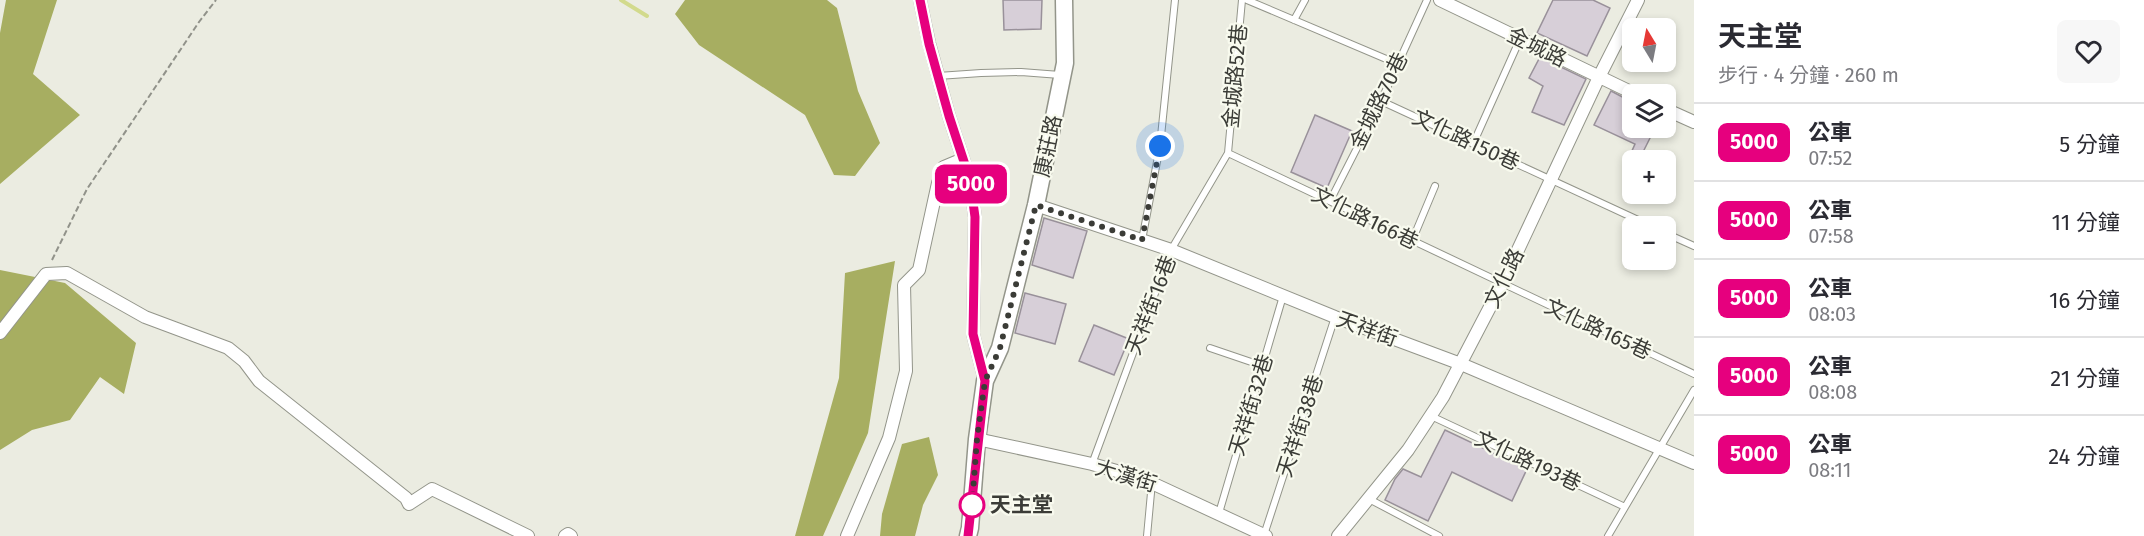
<!DOCTYPE html>
<html lang="zh-TW">
<meta charset="utf-8">
<style>
:root{--surface:#fff;--page:#f7f7f7;--text:#2b2b33;--muted:#7c7c81;--line:#e1e1e2}
body{margin:0;font-family:"Fira Sans","Noto Sans TC",sans-serif;background:var(--page);color:var(--text);height:100vh;display:flex;flex-direction:column;font-size:22px;white-space:nowrap}
*{box-sizing:border-box;margin:0}
p{font-size:20px;color:var(--muted)}
.icon{flex:none;width:33px;height:33px;fill:none;stroke:currentColor;stroke-width:2;stroke-linecap:round;stroke-linejoin:round}
.map{position:relative;flex:1;overflow:hidden}
.side{display:flex;flex-direction:column;background:var(--surface);width:450px}
.side>*{flex:none}
.badge{padding:0 12px;border-radius:9px;font-size:21px;line-height:39px}
.needle{width:39px;rotate:350deg}
.fabs{position:absolute;left:1622px;top:18px;display:grid;gap:12px}
.fabs a{display:grid;place-items:center;width:54px;height:54px;border-radius:9px;background:var(--surface);box-shadow:0 3px 9px #0003;font-size:30px}
.you{position:absolute;width:30px;height:30px;margin:-15px;border:4px solid #fff;border-radius:50%;background:#1a73e8;box-shadow:0 0 0 9px #1a73e833}
.map>.badge{position:absolute;translate:-50% -50%;box-shadow:0 0 0 3px #fff}
.round{display:grid;place-items:center;flex:none;width:63px;height:63px;border-radius:9px;background:var(--page)}
.head{display:flex;align-items:center;justify-content:space-between;height:102px;padding:0 24px}
h1{font-size:28px;font-weight:700;line-height:45px}
ul{padding:0;list-style:none}
li{display:flex;align-items:center;gap:18px;height:78px;padding:0 24px;border-top:2px solid var(--line)}
li div{flex:1}
li b{display:block;font-size:22px}
li em{font-style:normal}
li .badge{min-width:66px;font-weight:700;text-align:center}
main{display:flex;flex:1;min-height:0}
.map>svg:first-child{display:block}
.forest{fill:#a7ae61}
.lines{fill:none;stroke-linecap:round;stroke-linejoin:round}
.stream{stroke:#d2da8c;stroke-width:4}
.building{fill:#d7cfd8;stroke:#99919a;stroke-width:1.5}
.lane-casing{stroke:#93958a;stroke-width:8}
.street-casing{stroke:#93958a;stroke-width:14}
.secondary-casing{stroke:#93958a;stroke-width:19}
.path{stroke:#91928a;stroke-width:2;stroke-dasharray:6 3;stroke-linecap:butt}
.lane{stroke:#fff;stroke-width:6}
.street{stroke:#fff;stroke-width:12}
.secondary{stroke:#fff;stroke-width:16}
.line-casing{stroke:#fff;stroke-width:14}
.line{stroke:#e6007e;stroke-width:9}
.walk{stroke:#3b3c37;stroke-width:6;stroke-dasharray:0 10.8}
.stop-dot{fill:#fff;stroke:#e6007e;stroke-width:3}
.labels{text-anchor:middle;dominant-baseline:central;stroke-width:4.5;stroke-linejoin:round;paint-order:stroke}
.street-label{font-size:21px;fill:#3b3c37;stroke:#f8faee}
.stop-label{font-size:21px;font-weight:bold;fill:#3b3c37;stroke:#f8faee;text-anchor:start}
</style>
<main>
<div class="map">
<svg width="1694" height="536" viewBox="0 0 1694 536">
<rect width="100%" height="100%" fill="#ebece1"/>
<path class="forest" d="M6,0h51l-24,74 47,41 -80,69v-151z
M685,0h142l10,8 21,83 22,52 -25,33 -21,-1 -29,-60 -106,-70 -24,-31z
M895,261l-27,172 -45,103h-28l44,-158 6,-105z
M0,270l65,13 71,60 -12,51 -24,-17 -30,43 -38,10 -32,20z
M929,437l9,38 -15,30 -8,31h-35l2,-22 20,-70z"/>
<g class="lines">
<path class="stream" d="M621,0l26,16"/>
</g>
<path class="building" d="M1003,0h39l-1,29 -37,1z
M1553,0h40l17,8 -23,48 -50,-23z
M1540,57l46,22 -22,46 -32,-13 11,-26 -14,-8z
M1611,91l21,11v26h23l-15,30 -9,-5 4,-9 -41,-19z
M1315,115l37,16 -25,57 -36,-16z
M1044,218l43,13 -14,47 -41,-13z
M1025,293l41,11 -11,40 -40,-11z
M1094,325l35,14 -15,36 -35,-14z
M1445,430l82,39 -15,32 -60,-29 -24,49 -43,-21 10,-21 8,-10 18,8z"/>
<g class="lines">
<g class="lane-casing">
<path id="lane" d="M1247,0l151,64
M1294,20l11,-20
M938,76l43,-3 40,-1 39,3
M1381,101l270,125
M1473,144l47,-105
M1228,153l466,221
M1330,201l51,-100 46,-101
M1665,233l29,13
M1142,240l18,-94 15,-146
M1412,241l23,-55
M1210,348l53,18
M1431,416l194,91
M1092,464l79,-214 57,-97 14,-153
M1369,499l70,37
M1219,513l64,-217
M1264,535l71,-218
M1147,536l5,-54
M1608,536l86,-146"/>
</g>
<g class="street-casing">
<path id="street" d="M920,0l9,43 20,73 21,64 5,37 -2,117 12,47
M1440,0l195,94
M1665,109l29,13
M1036,205l135,45 164,67 126,47 233,99
M0,333l46,-59 21,-1 78,44 83,31 16,13 15,20 147,117 3,6 23,-15 96,47
M977,439l115,25 49,14 125,58
M565,536l3,-2 3,2
M847,536l42,-98 17,-67 -2,-86 15,-15 19,-87 6,-16 19,-8
M1338,536l70,-86 35,-53 59,-113 97,-207 39,-77"/>
</g>
<g class="secondary-casing">
<path id="secondary" d="M968,536l2,-8 7,-89 8,-58 15,-33 36,-143 29,-142 -1,-63"/>
</g>
<path class="path" d="M52,260l35,-71 112,-167 17,-22"/>
<use href="#lane" class="lane"/>
<use href="#street" class="street"/>
<use href="#secondary" class="secondary"/>
</g>
<g class="lines">
<g class="line-casing">
<path id="line" d="M920,0l9,44 20,72 21,64 5,37 -2,117 12,47 -17,155"/>
</g>
<use href="#line" class="line"/>
<path class="walk" d="M972,505l5,-66 8,-58 15,-33 36,-143 106,35 18,-94"/>
</g>
<circle class="stop-dot" cx="972" cy="505" r="12"/>
<g class="labels">
<g class="street-label">
<text transform="translate(1537 47) rotate(26)">金城路</text>
<text transform="translate(1235 76) rotate(-85)">金城路52巷</text>
<text transform="translate(1379 101) rotate(-64)">金城路70巷</text>
<text transform="translate(1466 140) rotate(25)">文化路150巷</text>
<text transform="translate(1048 146) rotate(-78)">康莊路</text>
<text transform="translate(1365 218) rotate(26)">文化路166巷</text>
<text transform="translate(1504 278) rotate(-64)">文化路</text>
<text transform="translate(1151 305) rotate(-69)">天祥街16巷</text>
<text transform="translate(1367 329) rotate(20)">天祥街</text>
<text transform="translate(1598 329) rotate(25)">文化路165巷</text>
<text transform="translate(1251 405) rotate(-73)">天祥街32巷</text>
<text transform="translate(1300 426) rotate(-72)">天祥街38巷</text>
<text transform="translate(1528 461) rotate(25)">文化路193巷</text>
<text transform="translate(1126 476) rotate(17)">大漢街</text>
</g>
<g class="stop-label">
<text x="990" y="505">天主堂</text>
</g>
</g>
</svg>
<div class="fabs">
<a><svg class="needle" viewBox="-14 -14 28 28"><path d="M0-13l5 13h-10z" fill="#e53935"/><path d="M0 13l5-13h-10z" fill="#7c7c81"/></svg></a>
<a><svg class="icon" aria-label="layers" viewBox="0 0 24 24"><path d="M12 4l9 5-9 5-9-5zM3 14l9 5 9-5"/></svg></a>
<a>+</a>
<a>−</a>
</div>
<div class="you" style="left:1160px;top:146px"></div>
<b class="badge" style="left:971px;top:184px;background:#e6007e;color:#fff">5000</b>
</div>
<section class="side">
<div class="head"><div><h1>天主堂</h1><p>步行 · 4 分鐘 · 260 m</p></div><a class="round"><svg class="icon" aria-label="heart" viewBox="0 0 24 24"><path d="M12 20l-8-8c-3-5 5-10 8-4 3-6 11-1 8 4z"/></svg></a></div>
<ul>
<li><span class="badge" style="background:#e6007e;color:#fff">5000</span><div><b>公車</b><p>07:52</p></div><em>5 分鐘</em></li>
<li><span class="badge" style="background:#e6007e;color:#fff">5000</span><div><b>公車</b><p>07:58</p></div><em>11 分鐘</em></li>
<li><span class="badge" style="background:#e6007e;color:#fff">5000</span><div><b>公車</b><p>08:03</p></div><em>16 分鐘</em></li>
<li><span class="badge" style="background:#e6007e;color:#fff">5000</span><div><b>公車</b><p>08:08</p></div><em>21 分鐘</em></li>
<li><span class="badge" style="background:#e6007e;color:#fff">5000</span><div><b>公車</b><p>08:11</p></div><em>24 分鐘</em></li>
</ul>
</section>
</main>
